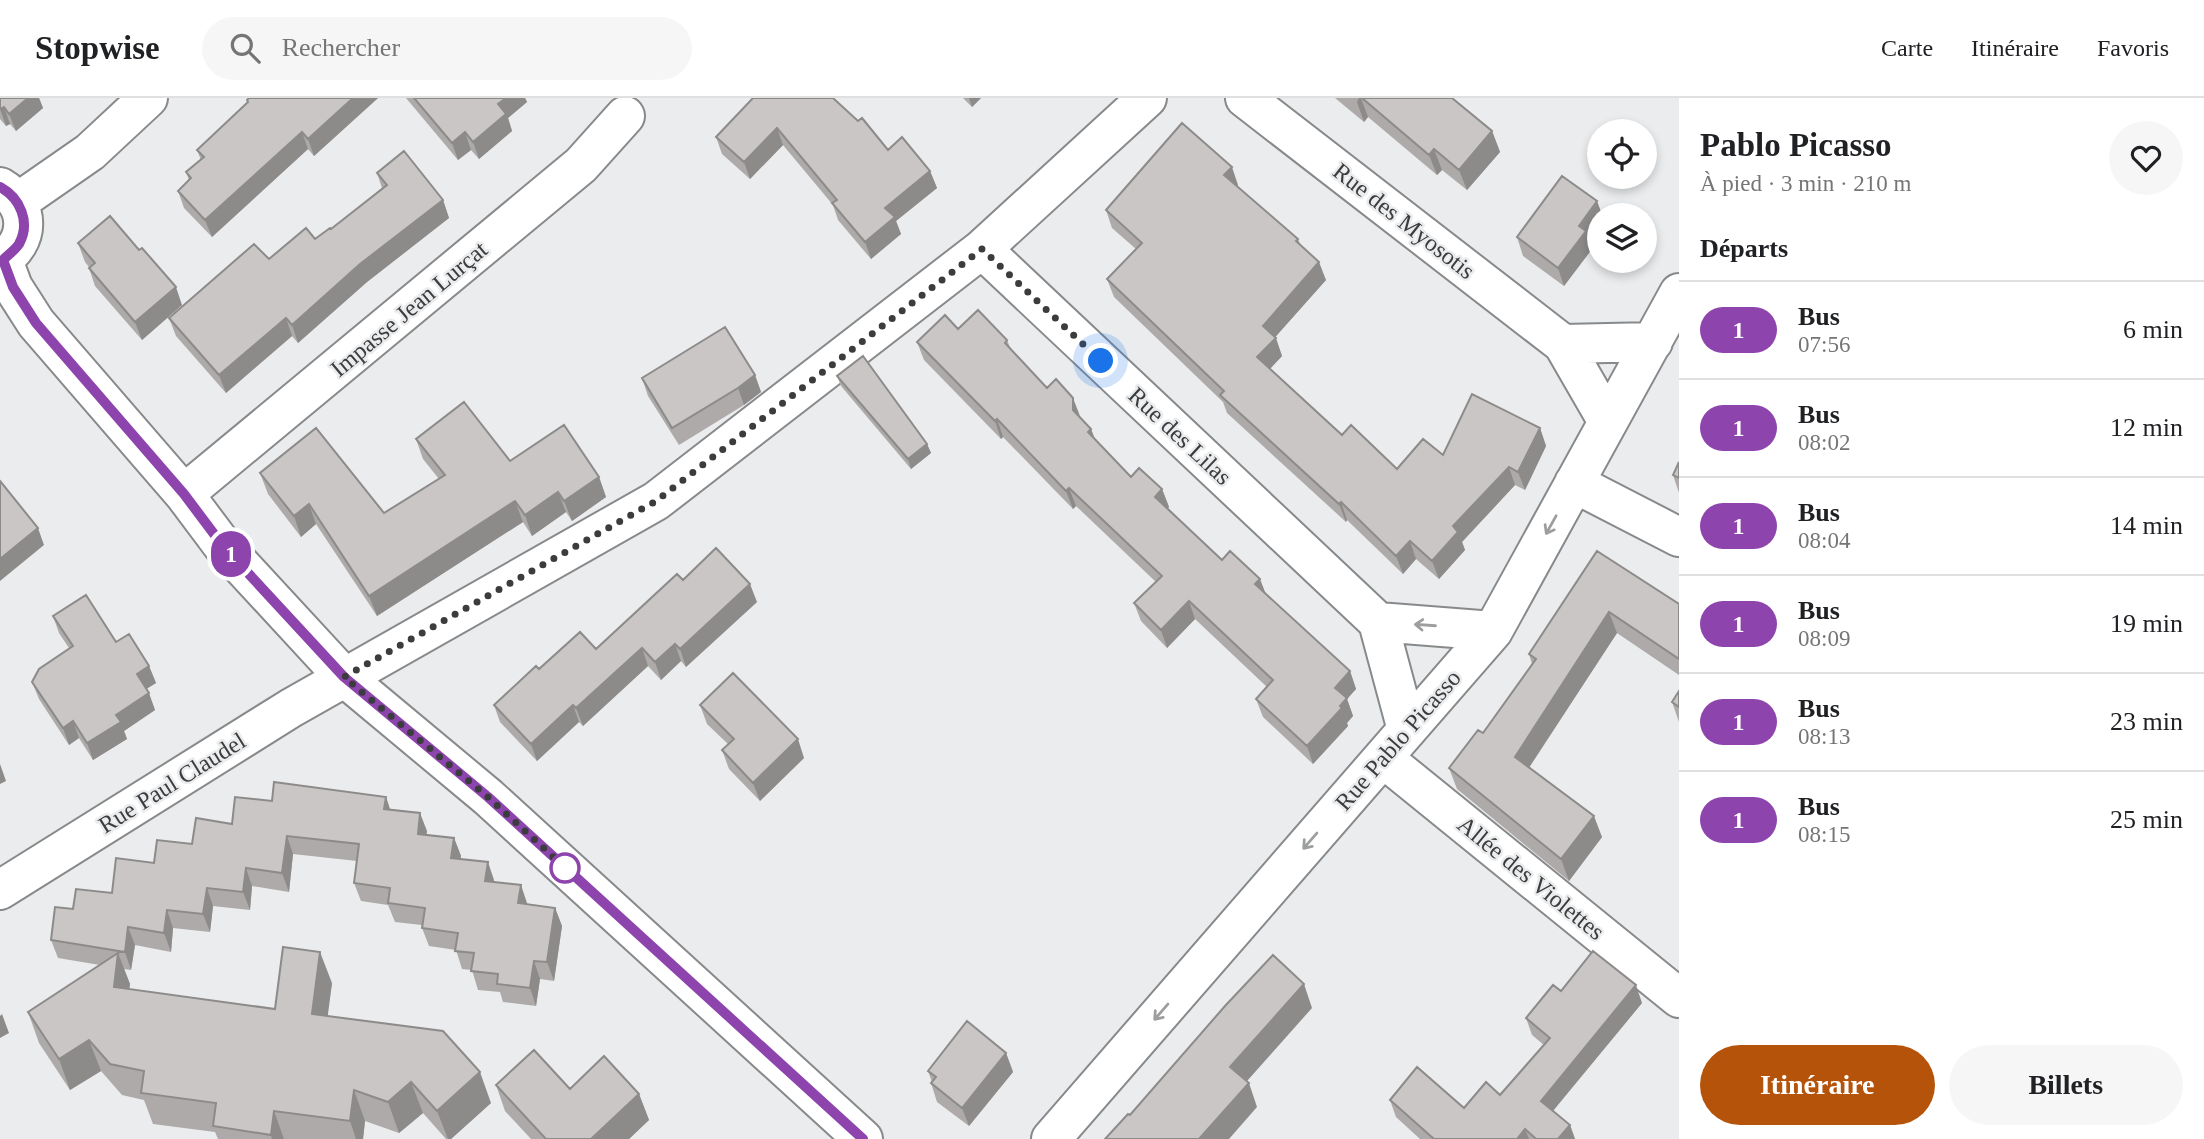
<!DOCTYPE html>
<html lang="fr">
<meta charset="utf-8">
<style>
:root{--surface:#fff;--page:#f6f6f6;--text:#202124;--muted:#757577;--line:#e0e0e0;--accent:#b45309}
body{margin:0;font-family:"Times New Roman",serif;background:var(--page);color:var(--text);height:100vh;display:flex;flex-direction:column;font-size:26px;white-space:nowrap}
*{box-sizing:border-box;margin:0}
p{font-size:23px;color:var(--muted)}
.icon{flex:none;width:38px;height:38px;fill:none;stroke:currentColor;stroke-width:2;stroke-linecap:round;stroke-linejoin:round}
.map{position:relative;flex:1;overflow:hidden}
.sheet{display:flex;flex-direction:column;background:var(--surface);width:525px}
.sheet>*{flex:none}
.badge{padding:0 14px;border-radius:23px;font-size:24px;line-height:46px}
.tools{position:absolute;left:1587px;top:21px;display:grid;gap:14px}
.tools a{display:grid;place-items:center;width:70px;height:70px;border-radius:50%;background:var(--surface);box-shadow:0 4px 10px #0003;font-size:35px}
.you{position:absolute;width:35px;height:35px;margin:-18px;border:5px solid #fff;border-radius:50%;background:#1a73e8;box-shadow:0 0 0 10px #1a73e833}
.map>.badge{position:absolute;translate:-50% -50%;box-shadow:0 0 0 4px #fff}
h2{padding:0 21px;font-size:26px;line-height:63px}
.round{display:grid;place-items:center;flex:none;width:74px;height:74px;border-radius:37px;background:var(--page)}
.overview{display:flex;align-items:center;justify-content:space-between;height:119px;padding:0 21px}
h1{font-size:33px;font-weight:600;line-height:52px}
.cta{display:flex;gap:14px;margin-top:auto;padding:14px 21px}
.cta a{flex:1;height:80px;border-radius:42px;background:var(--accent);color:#fff;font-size:28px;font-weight:600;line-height:80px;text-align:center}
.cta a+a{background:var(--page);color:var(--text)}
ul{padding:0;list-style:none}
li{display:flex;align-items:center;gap:21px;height:98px;padding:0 21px;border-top:2px solid var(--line)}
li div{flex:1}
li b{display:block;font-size:26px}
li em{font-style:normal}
li .badge{min-width:77px;font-weight:700;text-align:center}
header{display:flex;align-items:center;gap:42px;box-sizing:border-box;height:98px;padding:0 35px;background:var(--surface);border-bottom:2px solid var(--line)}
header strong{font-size:33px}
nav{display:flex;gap:38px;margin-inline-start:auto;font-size:24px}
.search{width:490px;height:63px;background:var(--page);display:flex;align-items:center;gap:18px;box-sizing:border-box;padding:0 24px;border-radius:38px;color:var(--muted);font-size:26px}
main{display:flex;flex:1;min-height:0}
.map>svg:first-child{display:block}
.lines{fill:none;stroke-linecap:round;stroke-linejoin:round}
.minor-casing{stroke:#87898b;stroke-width:42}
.minor{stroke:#fff;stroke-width:38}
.wall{fill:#adaaa9}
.shaded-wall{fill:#8d8b8a}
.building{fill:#c9c6c5;stroke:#8d8b8a;stroke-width:2}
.oneway{stroke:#9d9e9e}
.line-casing{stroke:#fff;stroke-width:16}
.line{stroke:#8e44ad;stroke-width:10}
.walk{stroke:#3b3c3d;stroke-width:7;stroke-dasharray:0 12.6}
.stop-dot{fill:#fff;stroke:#8e44ad;stroke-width:3.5}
.labels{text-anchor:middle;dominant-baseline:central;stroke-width:5;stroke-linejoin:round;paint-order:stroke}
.street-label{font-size:24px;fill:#3b3c3d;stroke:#eaecee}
</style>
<header>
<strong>Stopwise</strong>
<div class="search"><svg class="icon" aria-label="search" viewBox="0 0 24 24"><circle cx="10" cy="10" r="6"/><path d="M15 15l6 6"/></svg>Rechercher</div>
<nav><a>Carte</a><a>Itinéraire</a><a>Favoris</a></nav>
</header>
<main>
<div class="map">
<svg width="1679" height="1041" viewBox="0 0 1679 1041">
<rect width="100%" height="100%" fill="#eaecee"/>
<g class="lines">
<g class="minor-casing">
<path id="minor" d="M1245,0l318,246
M18,104l72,-50 58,-54
M982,151l396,373
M3,162l10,27 23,36 148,171 39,52 121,131 144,120 375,342
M0,163c31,-19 31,-56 0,-74
M1608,324l-45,-78 90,-2
M1574,385l105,54
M184,396l397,-329 44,-49
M1407,632l-29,-108 115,9
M1383,660l296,240
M0,792l291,-182 365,-207 326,-252 165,-151
M1051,1041l442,-508 186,-338"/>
</g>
<use href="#minor" class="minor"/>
</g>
<path class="wall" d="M0,0h39l4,10 -27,23 -6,-7 -4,2 -6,-7z
M378,0l-64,58 -6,-7 -96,88 -28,-29 -6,-17 11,-11 -3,-8 15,-12 -4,-10 51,-47 -1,-3z
M406,0h119l2,4 -19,16 4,13 -33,28 -8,-9 -13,10z
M753,0l135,52 42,21 7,17 -41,33 5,13 -30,25 -33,-39 -5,-15 -50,-60 -33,34 -28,-25 -6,-17z
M963,0h18l-9,9z
M1335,0h117l40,33 8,21 -33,38 -25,-20 -5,5 -69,-58 -4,5z
M377,75l66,27 6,18 -82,64 -69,61 -6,-7 -66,57 -50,-57 -7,-18 100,-59 46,-20 16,-10 51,-41z
M1238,87l-1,1 61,53 3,7 25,34 -51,57 7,19 -12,13 72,66 55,34 143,-41 6,18 -21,44 -10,-5 -53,57 3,8 -26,29 -23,-20 -13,15 -56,-54 -1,2 -119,-109 -4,-11 -109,-105 -7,-18 29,-30 -24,-21 -6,-18z
M1597,103l5,14h-2l-11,25 3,9 -28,37 -41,-30 -6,-19z
M78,145l104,62 -40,35 -47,-54 -6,-18v-1l-4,-5z
M958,231l49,11 4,10 36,38 33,29 11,12 4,11 36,37 31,12 7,18 -1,1 54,52 43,33 85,78 6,18 -9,10 6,17 -6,7 1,3 -35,38 -50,-47 -7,-18 11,-12 -72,-68 -28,29 -26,-27 -7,-18 22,-21 -80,-76 -3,3 -70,-72 -2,2 -77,-79 -7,-18z
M755,277l6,17 -17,13 -65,40 -31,-49 -6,-18z
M837,278l90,68 4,9 -20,16 -70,-83z
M416,341l94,22 89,16 7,20 -34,24 -6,-9 -34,24 -9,-14 -146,94 -61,-92 -15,13 -33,-43 -8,-21 124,40 55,-34 -16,-20z
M1679,364v31l-6,-18z
M1597,453l82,53v71l-62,-42 -88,135 73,69 -33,44 -112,-92 -8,-21 34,-35 49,-69 -3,-10z
M683,482l74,22 -71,65 -5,-6 -20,19 -13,-14 -65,60 -4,-4 -42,39 -37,-39 -6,-17 45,-36 57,-20z
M53,518l63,26 33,24 7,17 -10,6 9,21 -31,21 3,8 -34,21 -14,-22 -10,7 -30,-46 -7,-17 37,-34 -10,-15z
M1679,593v31l-7,-20z
M700,607l104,53 -44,43 -31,-32 -7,-19 6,-6 -21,-20z
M386,699l4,13 37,21 -1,4 28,3 7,18 -1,3 34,21v2l33,21v1l28,4 7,18 -8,55 -14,-2 -4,27 -33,-4 -3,-10 -22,-2 -6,-20 -10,-1 -6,-19 -27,-4 -7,-18v-3l-27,-3 -7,-17 -27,-4 -7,-18 3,-22 -64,-7 -4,38 -37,-6 -2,24 -37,-4 -3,26 -37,-4 -2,24 -36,-7 -4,25 -7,-1 6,15 -1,5 146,20 57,-26 -5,33 164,87 -40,36h-5l-23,-26 -24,20 -34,-12 -2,18h-145l-3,-7 -62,-8 -9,-24 -22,-5 -21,-24 -31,19 -31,-47 -11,-31 72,-47 -42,-7 -7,-18 22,-31 39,-16 42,-30 78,-39 40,-23z
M1561,893l81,12 -89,108 17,14 5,14h-155l-24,-22 -6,-17 74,8 36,-13 44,-50 -12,-10 -6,-17z
M1006,955l7,19 -44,54 -32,-24 -6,-19 1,-1 -4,-11z
M496,987l74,4 69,5 10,26 -20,19h-98l-26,-28z"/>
<path class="shaded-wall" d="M28,0h11l4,10 -27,23 -7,-17z
M353,0h25l-64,58 -6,-17z
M506,0h19l2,4 -19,16 4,13 -33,28 -6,-17 25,-38z
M969,0h12l-9,9z
M1359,0h2l7,19 -4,5 -7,-20z
M4,9l6,17 -4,2 -6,-17z
M777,30l6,17 -33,34 -6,-17z
M1492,33l8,21 -33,38 -8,-20z
M302,34l6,17 -96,88 -7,-17z
M465,34l6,18 -13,10 -6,-17z
M1434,51l8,21 -5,5 -8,-20z
M1232,69l6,18 -7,8 -7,-18z
M930,73l7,17 -41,33 5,13 -30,25 -6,-17 20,-34z
M443,102l6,18 -82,64 -69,61 -6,-18 68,-61z
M1597,103l5,14h-2v11l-11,14 3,9 -28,37 -6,-18 21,-42z
M1319,164l7,18 -57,64 -6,-18z
M176,189l6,18 -40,35 -7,-18z
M286,220l6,18 -66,57 -7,-18z
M1276,240l6,18 -18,19 -7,-18z
M755,277l6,17 -17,13 -6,-17z
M1073,300l7,18 -7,-6z
M997,321l6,18 -2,2 -6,-18z
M1540,330l6,18 -21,44 -7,-18z
M1091,331l7,18 -10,-15z
M927,346l4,9 -20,16 -3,-10z
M1509,369l6,18 -53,57 3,8 -26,29 -7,-18 21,-35z
M599,379l7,20 -34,24 -8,-20z
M1069,390l7,18 -3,3 -7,-18z
M1162,391l7,18 -7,8 -7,-18z
M558,394l8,20 -34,24 -7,-21z
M515,403l8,21 -146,94 -8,-20z
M1341,404l6,18 -1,2 -7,-18z
M309,406l7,20 -15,13 -7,-21z
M38,430l6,17 -44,36v-22z
M1410,443l6,18 -13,15 -7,-18z
M1260,481l7,18 -12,-13z
M750,486l7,18 -71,65 -6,-18z
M1189,503l6,18 -28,29 -6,-18z
M1609,514l8,21 -95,145 -7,-21z
M675,546l6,17 -20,19 -6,-18z
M642,550l6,18 -65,60 -7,-18z
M149,568l7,17 -13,8 -6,-17z
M1350,573l6,18 -9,10 6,17 -6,7 1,3 -35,38 -6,-18 28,-58z
M149,595l6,17 -31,21 3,8 -34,21 -6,-17 29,-28z
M573,607l6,17 -42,39 -6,-17z
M73,623l6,17 -10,7 -6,-17z
M798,641l6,19 -44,43 -7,-18z
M0,666l6,17 -6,3z
M386,699l6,18 -8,-6z
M420,715l7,18 -3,21 -6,-18z
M1594,718l8,21 -33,44 -8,-22z
M287,738l6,18 -4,38 -7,-19z
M454,740l7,18 -3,20 -7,-18z
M488,764l6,18 -2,19 -7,-18z
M246,770l6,18 -2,24 -7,-18z
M521,787l6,18 -2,19 -7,-19z
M207,790l6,18 -3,26 -7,-18z
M555,810l7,18 -8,55 -7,-19z
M167,812l6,18 -2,24 -7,-19z
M128,829l7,18 -4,25 -6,-18z
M320,854l12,31 -8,62 -12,-31z
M118,855l12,31 -5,34 -11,-31z
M534,863l6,18 -4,27 -6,-18z
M1304,886l8,24 -73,82 -9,-23z
M1636,887l6,18 -95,115 -6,-17z
M2,916l7,19 -9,5v-22z
M89,942l12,31 -31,19 -11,-31z
M1006,955l7,19 -44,54 -7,-18z
M480,974l11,31 -40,36h-3l-11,-28z
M411,984l12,31 -24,20 -11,-31z
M1249,985l8,24 -28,32h-30z
M354,992l11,31 -2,18h-7l-6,-18z
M639,996l10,26 -20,19h-38z
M274,1013l10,28h-12l-1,-4z
M1570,1027l5,14h-17z
M1525,1031l4,10h-12z"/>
<path class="building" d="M0,0h28l-19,16 -5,-7 -4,2z
M249,0h104l-45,41 -6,-7 -97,88 -27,-29 13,-13 -5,-6 18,-15 -7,-7 51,-48 -1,-2z
M414,0h92l-8,6 8,10 -33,28 -8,-10 -13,11z
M753,0h80l25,23 4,-3 26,32 14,-13 28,34 -45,37 10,9 -30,25 -33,-39 5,-3 -60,-72 -33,34 -28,-25z
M1362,0h90l40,33 -33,39 -25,-21 -5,6z
M1182,25l50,44 -8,8 74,64 -2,2 23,21 -56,64 13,12 -19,19 85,78 9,-10 46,44 26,-30 20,16 29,-61 68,34 -22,44 -9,-5 -56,59 5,6 -26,29 -22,-20 -14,15 -55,-54 -2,2 -119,-109 4,-4 -117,-112 35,-36 -36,-33z
M404,53l39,49 -83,64 -68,61 -6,-7 -67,57 -50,-57 85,-74 15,15 37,-31 9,11 15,-11 1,1 56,-44 -10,-12z
M1562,78l35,25 -18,25 7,5 -28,37 -41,-31z
M110,118l29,34 3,-2 34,39 -41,35 -46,-54 6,-5 -17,-20z
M978,212l29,30 -2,3 42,45 9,-9 17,19v12l18,19 -3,3 43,45 8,-9 23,21 -7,8 67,63 8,-9 30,28 -5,5 95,87 -15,17 12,10 -7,8 2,2 -35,38 -51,-47 17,-19 -84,-79 -28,29 -27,-27 28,-27 -93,-88 -3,3 -69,-72 -2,2 -78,-79 28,-27 13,14z
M725,229l30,48 -17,13 -66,40 -30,-50z
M863,258l64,88 -19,15 -71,-83z
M464,304l46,59 54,-36 35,52 -35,24 -6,-9 -33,23 -10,-14 -146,95 -60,-92 -15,12 -34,-43 56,-45 68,85 61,-38 -29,-36z
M1679,364v16l-6,-3z
M0,383l38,47 -38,31z
M716,450l34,36 -70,65 -5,-5 -20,18 -13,-14 -66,60 -3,-3 -42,39 -37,-39 42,-39 3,3 41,-37 16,17 81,-75 6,6z
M1597,453l82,53v55l-70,-47 -94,145 79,59 -33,43 -112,-91 29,-38 5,3 53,-74 -7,-5z
M86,497l30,47 13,-8 20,32 -12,8 12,19 -33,22 5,7 -34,21 -14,-22 -10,7 -31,-46 7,-13 34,-23 -20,-30z
M733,575l65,66 -45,44 -31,-33 12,-11 -34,-34z
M1679,593v16l-7,-5z
M274,684l112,15 -2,12 36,4 -2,21 36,4 -3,20 37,4 -3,19 36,4 -3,18 37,5 -8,54 -13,-1 -4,27 -33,-4 1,-10 -27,-3 3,-18 -19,-2 3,-18 -36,-5 3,-20 -37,-5 2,-15 -36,-5 5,-39 -72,-8 -5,37 -36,-5 -3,24 -36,-4 -4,26 -36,-4 -3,23 -36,-6 -3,25 -74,-12 4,-33 18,2 3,-20 36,4 4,-35 38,5 3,-23 35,4 4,-26 36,6 3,-27 37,4z
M283,849l37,5 -8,62 131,17 37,41 -43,39 -26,-29 -23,20 -34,-12 -4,31 -76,-10 -3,24 -58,-9 3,-23 -75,-10 3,-22 -34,-7 -21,-24 -30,19 -31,-47 90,-59 -4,34 161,22z
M1593,853l43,34 -95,116 29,24 -12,14h-22l-11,-10 -8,10h-83l-44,-39 27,-33 47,41 22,-26 14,13 50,-57 -24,-20 27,-33 8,6z
M1273,857l31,29 -74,83 19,16 -50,56h-94l23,-25 2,1 95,-109z
M967,923l39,32 -44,55 -31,-25 5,-6 -8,-6z
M534,952l36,39 34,-33 35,38 -48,45h-45l-50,-54z"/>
<defs><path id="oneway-shaft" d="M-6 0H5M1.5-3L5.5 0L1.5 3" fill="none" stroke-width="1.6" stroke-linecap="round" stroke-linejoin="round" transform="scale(1.75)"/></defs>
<g class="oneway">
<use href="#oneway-shaft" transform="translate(1551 427) rotate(119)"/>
<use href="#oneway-shaft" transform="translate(1425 527) rotate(-176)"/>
<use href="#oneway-shaft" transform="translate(1310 743) rotate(131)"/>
<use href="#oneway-shaft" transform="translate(1161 914) rotate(131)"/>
</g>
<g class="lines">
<g class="line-casing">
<path id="line" d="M0,89c20,11 31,35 19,57 -4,6 -11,11 -16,16l10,27 23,36 148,171 39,52 121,131 144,120 375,342"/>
</g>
<use href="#line" class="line"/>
<path class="walk" d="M565,770l8,7 -85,-78 -144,-120 312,-176 326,-252 119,112"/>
</g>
<circle class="stop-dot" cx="565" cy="770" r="14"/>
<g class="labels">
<g class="street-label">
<text transform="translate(1404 123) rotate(38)">Rue des Myosotis</text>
<text transform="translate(409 211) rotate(-40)">Impasse Jean Lurçat</text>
<text transform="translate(1180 338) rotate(43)">Rue des Lilas</text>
<text transform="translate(1398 642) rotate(-49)">Rue Pablo Picasso</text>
<text transform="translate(172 685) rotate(-32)">Rue Paul Claudel</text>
<text transform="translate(1531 780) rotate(39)">Allée des Violettes</text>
</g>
</g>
</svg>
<div class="tools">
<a><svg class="icon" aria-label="locate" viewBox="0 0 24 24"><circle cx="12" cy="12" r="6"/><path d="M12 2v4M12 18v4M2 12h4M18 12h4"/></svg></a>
<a><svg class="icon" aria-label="layers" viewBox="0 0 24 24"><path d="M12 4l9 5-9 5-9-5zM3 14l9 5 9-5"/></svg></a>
</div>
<div class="you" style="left:1101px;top:263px"></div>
<b class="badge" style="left:231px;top:456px;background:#8e44ad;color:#fff">1</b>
</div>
<section class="sheet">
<div class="overview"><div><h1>Pablo Picasso</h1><p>À pied · 3 min · 210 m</p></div><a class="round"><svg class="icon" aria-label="heart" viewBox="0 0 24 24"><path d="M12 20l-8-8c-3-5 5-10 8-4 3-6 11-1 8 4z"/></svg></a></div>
<h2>Départs</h2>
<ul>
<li><span class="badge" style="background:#8e44ad;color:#fff">1</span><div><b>Bus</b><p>07:56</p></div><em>6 min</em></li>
<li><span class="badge" style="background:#8e44ad;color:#fff">1</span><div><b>Bus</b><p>08:02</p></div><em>12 min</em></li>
<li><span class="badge" style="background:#8e44ad;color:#fff">1</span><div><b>Bus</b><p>08:04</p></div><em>14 min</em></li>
<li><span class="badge" style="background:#8e44ad;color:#fff">1</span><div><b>Bus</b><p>08:09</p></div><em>19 min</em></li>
<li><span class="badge" style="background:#8e44ad;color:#fff">1</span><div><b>Bus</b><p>08:13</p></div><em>23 min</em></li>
<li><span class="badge" style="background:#8e44ad;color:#fff">1</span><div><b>Bus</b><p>08:15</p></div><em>25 min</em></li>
</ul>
<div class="cta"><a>Itinéraire</a><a>Billets</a></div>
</section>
</main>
